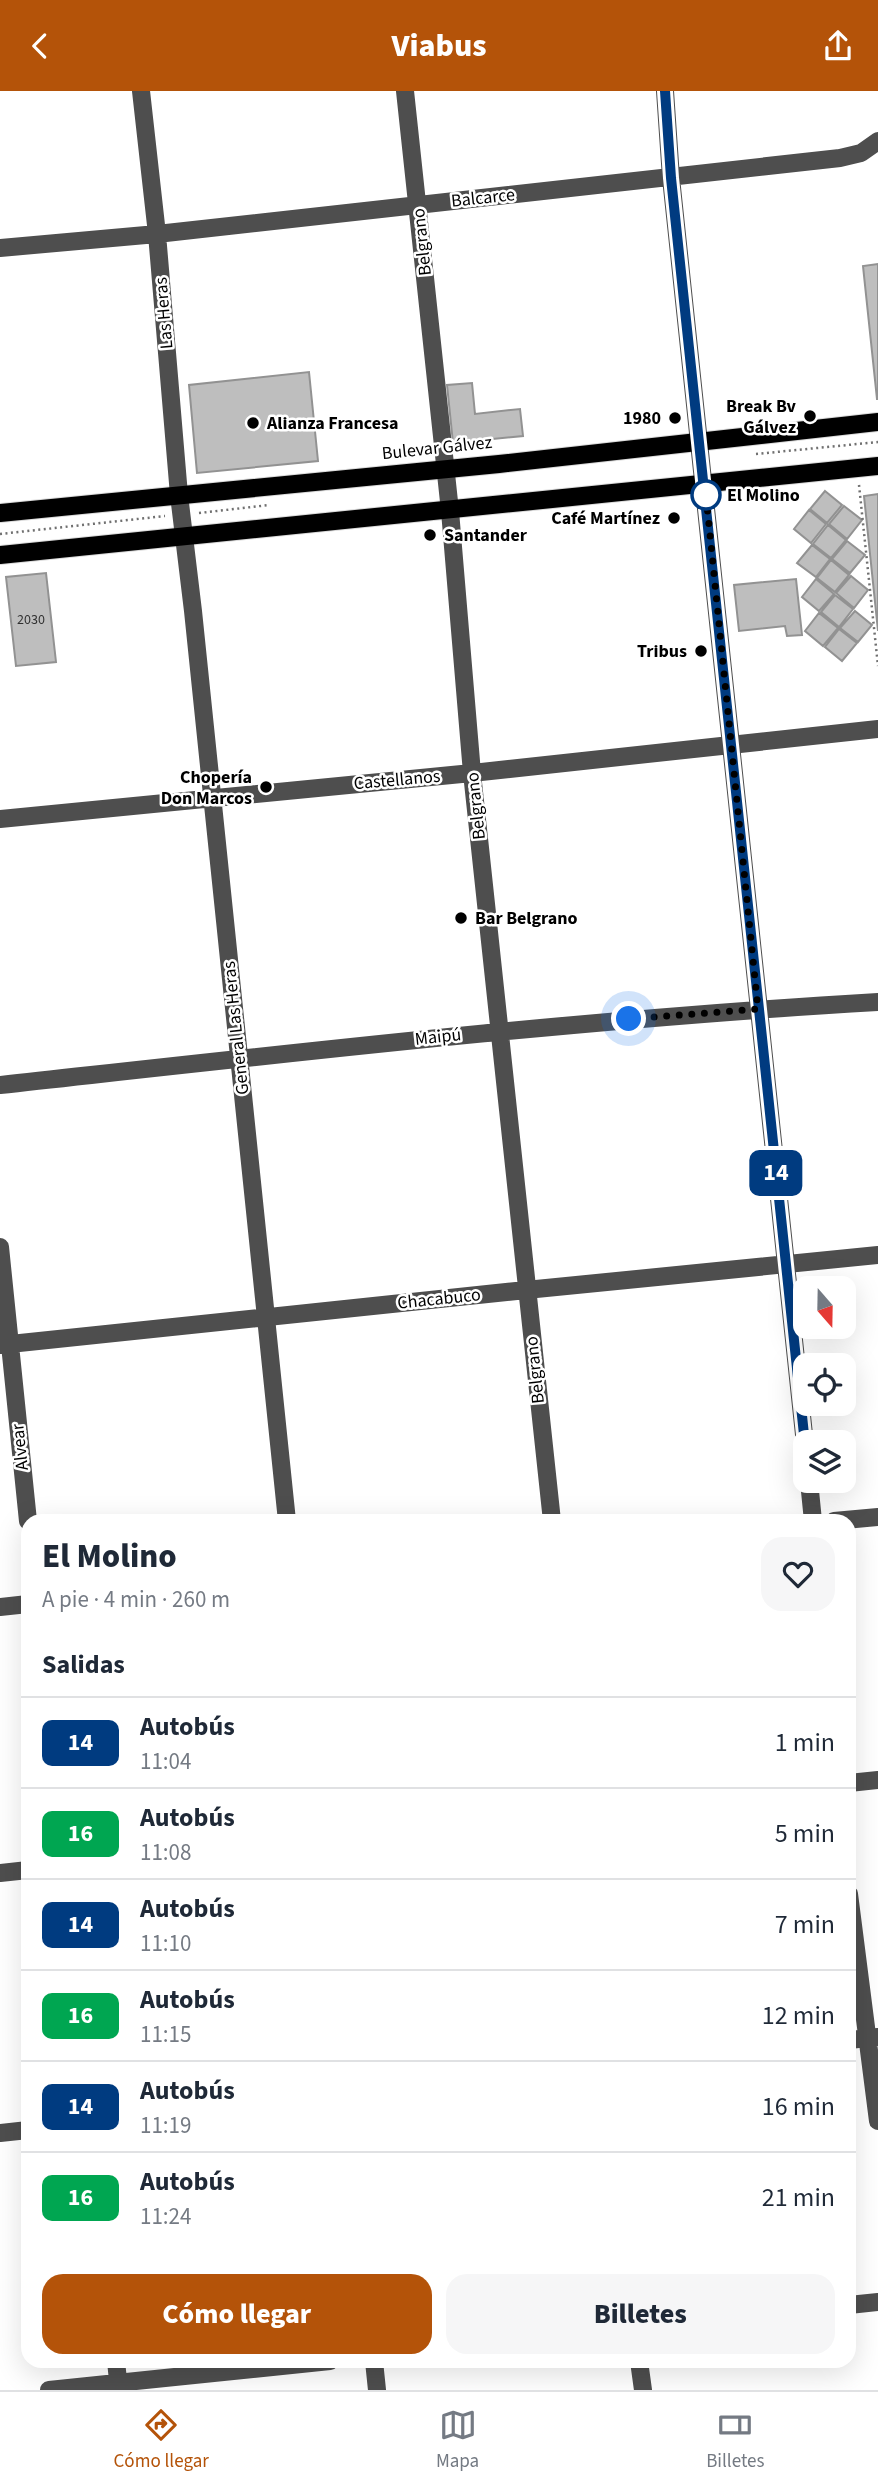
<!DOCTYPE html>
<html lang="es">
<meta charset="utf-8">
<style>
:root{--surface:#fff;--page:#f6f6f7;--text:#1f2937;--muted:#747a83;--line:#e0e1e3;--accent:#b45309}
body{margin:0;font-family:"Source Sans 3",sans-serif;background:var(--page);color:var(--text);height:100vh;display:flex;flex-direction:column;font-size:26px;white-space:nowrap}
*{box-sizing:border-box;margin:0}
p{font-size:23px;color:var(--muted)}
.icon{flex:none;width:38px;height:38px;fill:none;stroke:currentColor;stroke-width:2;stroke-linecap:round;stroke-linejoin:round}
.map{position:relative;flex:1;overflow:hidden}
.details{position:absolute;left:21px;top:1423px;width:835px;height:854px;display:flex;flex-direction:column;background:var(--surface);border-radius:21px;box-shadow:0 7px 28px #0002}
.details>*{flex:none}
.badge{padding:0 14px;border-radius:10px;font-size:24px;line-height:46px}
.needle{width:46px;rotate:160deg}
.fabs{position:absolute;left:793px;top:1185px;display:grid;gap:14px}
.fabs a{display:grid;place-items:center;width:63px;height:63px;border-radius:14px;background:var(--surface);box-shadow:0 7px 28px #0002;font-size:35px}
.you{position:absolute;width:35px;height:35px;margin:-18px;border:5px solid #fff;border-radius:50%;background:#1a73e8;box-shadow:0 0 0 10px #1a73e833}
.map>.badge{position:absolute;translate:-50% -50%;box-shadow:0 0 0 4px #fff}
h2{padding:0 21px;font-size:26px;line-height:63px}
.round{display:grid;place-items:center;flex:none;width:74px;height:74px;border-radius:21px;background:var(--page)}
.summary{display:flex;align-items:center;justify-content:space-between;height:119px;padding:0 21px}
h1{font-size:33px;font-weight:800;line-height:52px}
.primary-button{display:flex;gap:14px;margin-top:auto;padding:14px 21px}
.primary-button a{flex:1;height:80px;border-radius:21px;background:var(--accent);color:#fff;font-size:28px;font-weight:800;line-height:80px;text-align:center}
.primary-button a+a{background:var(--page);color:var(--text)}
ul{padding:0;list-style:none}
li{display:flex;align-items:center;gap:21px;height:91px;padding:0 21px;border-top:2px solid var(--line)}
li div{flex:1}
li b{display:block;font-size:26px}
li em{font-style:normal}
li .badge{min-width:77px;font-weight:700;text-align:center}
header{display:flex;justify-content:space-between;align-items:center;height:91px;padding:0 21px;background:var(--accent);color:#fff;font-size:32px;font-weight:800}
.dock{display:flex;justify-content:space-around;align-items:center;height:98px;border-top:2px solid var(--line);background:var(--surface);font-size:19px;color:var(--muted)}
.dock a{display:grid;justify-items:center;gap:4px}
.dock .selected{color:var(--accent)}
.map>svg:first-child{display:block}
.building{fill:#bebebe;stroke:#929292;stroke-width:2}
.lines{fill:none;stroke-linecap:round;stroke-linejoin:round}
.major-casing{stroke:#dbdbdb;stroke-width:20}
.path{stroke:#707070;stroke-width:2.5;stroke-dasharray:2 3.5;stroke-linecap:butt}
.minor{stroke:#4e4e4e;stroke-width:18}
.major{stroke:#000;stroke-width:18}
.line-casing{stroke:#fff;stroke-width:16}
.line{stroke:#003b80;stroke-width:10}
.walk{stroke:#000;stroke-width:7;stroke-dasharray:0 12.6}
.poi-dot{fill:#000;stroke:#fff;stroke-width:2.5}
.stop-dot{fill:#fff;stroke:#003b80;stroke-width:3.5}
.labels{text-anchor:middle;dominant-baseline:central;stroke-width:5;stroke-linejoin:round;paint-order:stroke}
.number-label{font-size:14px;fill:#303030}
.street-label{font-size:18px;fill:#000;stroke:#fff}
.poi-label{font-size:18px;font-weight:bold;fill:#000;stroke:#fff;text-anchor:end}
.stop-label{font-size:18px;font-weight:bold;fill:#000;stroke:#fff;text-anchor:start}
</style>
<header><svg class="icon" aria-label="back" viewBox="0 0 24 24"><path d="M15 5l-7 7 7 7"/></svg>Viabus<svg class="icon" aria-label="share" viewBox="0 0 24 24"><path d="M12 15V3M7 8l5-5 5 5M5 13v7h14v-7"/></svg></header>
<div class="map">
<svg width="878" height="2299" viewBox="0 0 878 2299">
<rect width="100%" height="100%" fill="#fff"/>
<path class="building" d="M878,173v135h-1l-14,-133z
M309,281l9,89 -121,12 -8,-88z
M472,292l3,31 45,-5 3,27 -70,7 -6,-58z
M825,400l17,14 -15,18 -17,-14z
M878,403v137l-14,-135z
M844,415l18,14 -15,19 -18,-15z
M809,419l17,14 -15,19 -17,-14z
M828,434l18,15 -15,18 -18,-14z
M847,450l18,14 -15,18 -18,-14z
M812,454l18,14 -14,18 -19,-14z
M831,469l18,15 -14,17 -18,-14z
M46,482l10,89 -40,4 -10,-89z
M851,485l17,14 -14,18 -18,-15z
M796,488l6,56 -15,1 -2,-10 -46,5 -5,-46z
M816,488l18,15 -15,17 -17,-14z
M835,504l18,14 -14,18 -18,-15z
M855,520l17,14 -14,17 -18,-14z
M819,522l19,15 -15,18 -18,-15z
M839,538l18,14 -15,18 -17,-14z"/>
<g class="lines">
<g class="major-casing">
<path id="major" d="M0,422l499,-49 379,-42
M0,464l878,-89"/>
</g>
<path class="path" d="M756,363l122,-12
M859,394l19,181
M199,422l70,-8
M0,443l165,-18"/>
<path class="minor" d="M141,0l16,143 22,261 14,116 94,910
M405,0l45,420 22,262 80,748
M665,0l6,87 134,1266
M0,157l157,-14 683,-76 21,-5 17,-12
M0,728l472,-46 406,-44
M0,994c292,-32 584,-66 878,-83
M0,1156l28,274
M0,1254l526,-55 352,-35
M809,1390l4,40
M834,1430l44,-4
M0,1516l28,-3
M849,1692l29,-3
M0,1782l28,-3
M849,1803l29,227
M849,1949l29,-3
M0,2042l28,-3
M849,2214l29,-3
M116,2270l3,29
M374,2270l3,29
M639,2270l4,29
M49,2299l281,-29"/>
<use href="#major" class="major"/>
</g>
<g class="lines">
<g class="line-casing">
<path id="line" d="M665,0l6,87 134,1266"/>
</g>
<use href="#line" class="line"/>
<path class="walk" d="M629,928l129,-10 -52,-514"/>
</g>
<g class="poi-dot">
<circle cx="810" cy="325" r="7"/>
<circle cx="675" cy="327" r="7"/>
<circle cx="253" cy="332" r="7"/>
<circle cx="674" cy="427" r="7"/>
<circle cx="430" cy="444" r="7"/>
<circle cx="701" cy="560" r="7"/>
<circle cx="266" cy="696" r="7"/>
<circle cx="461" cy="827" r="7"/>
</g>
<circle class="stop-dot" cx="706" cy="404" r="14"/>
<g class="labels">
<g class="number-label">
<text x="31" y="529">2030</text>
</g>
<g class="street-label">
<text transform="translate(483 107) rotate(-6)">Balcarce</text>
<text transform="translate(422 151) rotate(-96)">Belgrano</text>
<text transform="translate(164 222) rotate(-95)">Las Heras</text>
<text transform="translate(437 357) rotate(-6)">Bulevar Gálvez</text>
<text transform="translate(397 689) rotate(-5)">Castellanos</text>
<text transform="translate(476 715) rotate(-96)">Belgrano</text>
<text transform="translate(236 937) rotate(-96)">General Las Heras</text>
<text transform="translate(438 946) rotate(-6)">Maipú</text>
<text transform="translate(439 1208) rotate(-6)">Chacabuco</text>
<text transform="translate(535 1279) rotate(-96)">Belgrano</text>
<text transform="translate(20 1356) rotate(-96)">Alvear</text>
</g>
<g class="poi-label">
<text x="796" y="315">Break Bv<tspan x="796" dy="21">Gálvez</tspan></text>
<text x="661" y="327">1980</text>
<text x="267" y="332" text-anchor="start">Alianza Francesa</text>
<text x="660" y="427">Café Martínez</text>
<text x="444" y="444" text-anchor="start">Santander</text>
<text x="687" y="560">Tribus</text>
<text x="252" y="686">Chopería<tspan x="252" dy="21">Don Marcos</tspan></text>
<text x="475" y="827" text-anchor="start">Bar Belgrano</text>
</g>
<g class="stop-label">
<text x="727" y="404">El Molino</text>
</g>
</g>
</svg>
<div class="fabs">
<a><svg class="needle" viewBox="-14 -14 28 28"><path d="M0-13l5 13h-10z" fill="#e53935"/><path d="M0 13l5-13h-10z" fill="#747a83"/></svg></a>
<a><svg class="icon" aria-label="locate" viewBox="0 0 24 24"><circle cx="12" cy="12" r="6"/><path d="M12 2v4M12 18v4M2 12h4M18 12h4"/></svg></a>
<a><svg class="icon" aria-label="layers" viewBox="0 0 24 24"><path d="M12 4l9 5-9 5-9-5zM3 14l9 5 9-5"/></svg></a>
</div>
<div class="you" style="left:629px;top:928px"></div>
<b class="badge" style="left:776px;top:1082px;background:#003b80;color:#fff">14</b>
<section class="details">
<div class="summary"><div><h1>El Molino</h1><p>A pie · 4 min · 260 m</p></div><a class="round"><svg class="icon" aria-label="heart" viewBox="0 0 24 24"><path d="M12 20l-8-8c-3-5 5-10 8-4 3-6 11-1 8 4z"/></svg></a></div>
<h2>Salidas</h2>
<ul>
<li><span class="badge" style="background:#003b80;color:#fff">14</span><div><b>Autobús</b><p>11:04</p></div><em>1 min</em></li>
<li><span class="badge" style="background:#00a651;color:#fff">16</span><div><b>Autobús</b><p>11:08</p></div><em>5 min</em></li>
<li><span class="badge" style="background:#003b80;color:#fff">14</span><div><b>Autobús</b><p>11:10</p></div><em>7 min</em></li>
<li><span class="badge" style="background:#00a651;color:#fff">16</span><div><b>Autobús</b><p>11:15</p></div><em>12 min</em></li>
<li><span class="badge" style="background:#003b80;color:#fff">14</span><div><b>Autobús</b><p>11:19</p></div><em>16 min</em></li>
<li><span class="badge" style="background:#00a651;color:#fff">16</span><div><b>Autobús</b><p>11:24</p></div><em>21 min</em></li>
</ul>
<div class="primary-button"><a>Cómo llegar</a><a>Billetes</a></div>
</section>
</div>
<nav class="dock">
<a class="selected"><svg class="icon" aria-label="directions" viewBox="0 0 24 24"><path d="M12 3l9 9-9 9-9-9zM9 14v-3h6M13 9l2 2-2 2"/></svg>Cómo llegar</a>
<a><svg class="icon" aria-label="map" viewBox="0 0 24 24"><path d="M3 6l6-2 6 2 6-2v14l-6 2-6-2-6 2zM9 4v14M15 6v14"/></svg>Mapa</a>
<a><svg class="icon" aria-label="tickets" viewBox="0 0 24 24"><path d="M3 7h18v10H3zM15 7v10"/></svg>Billetes</a>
</nav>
